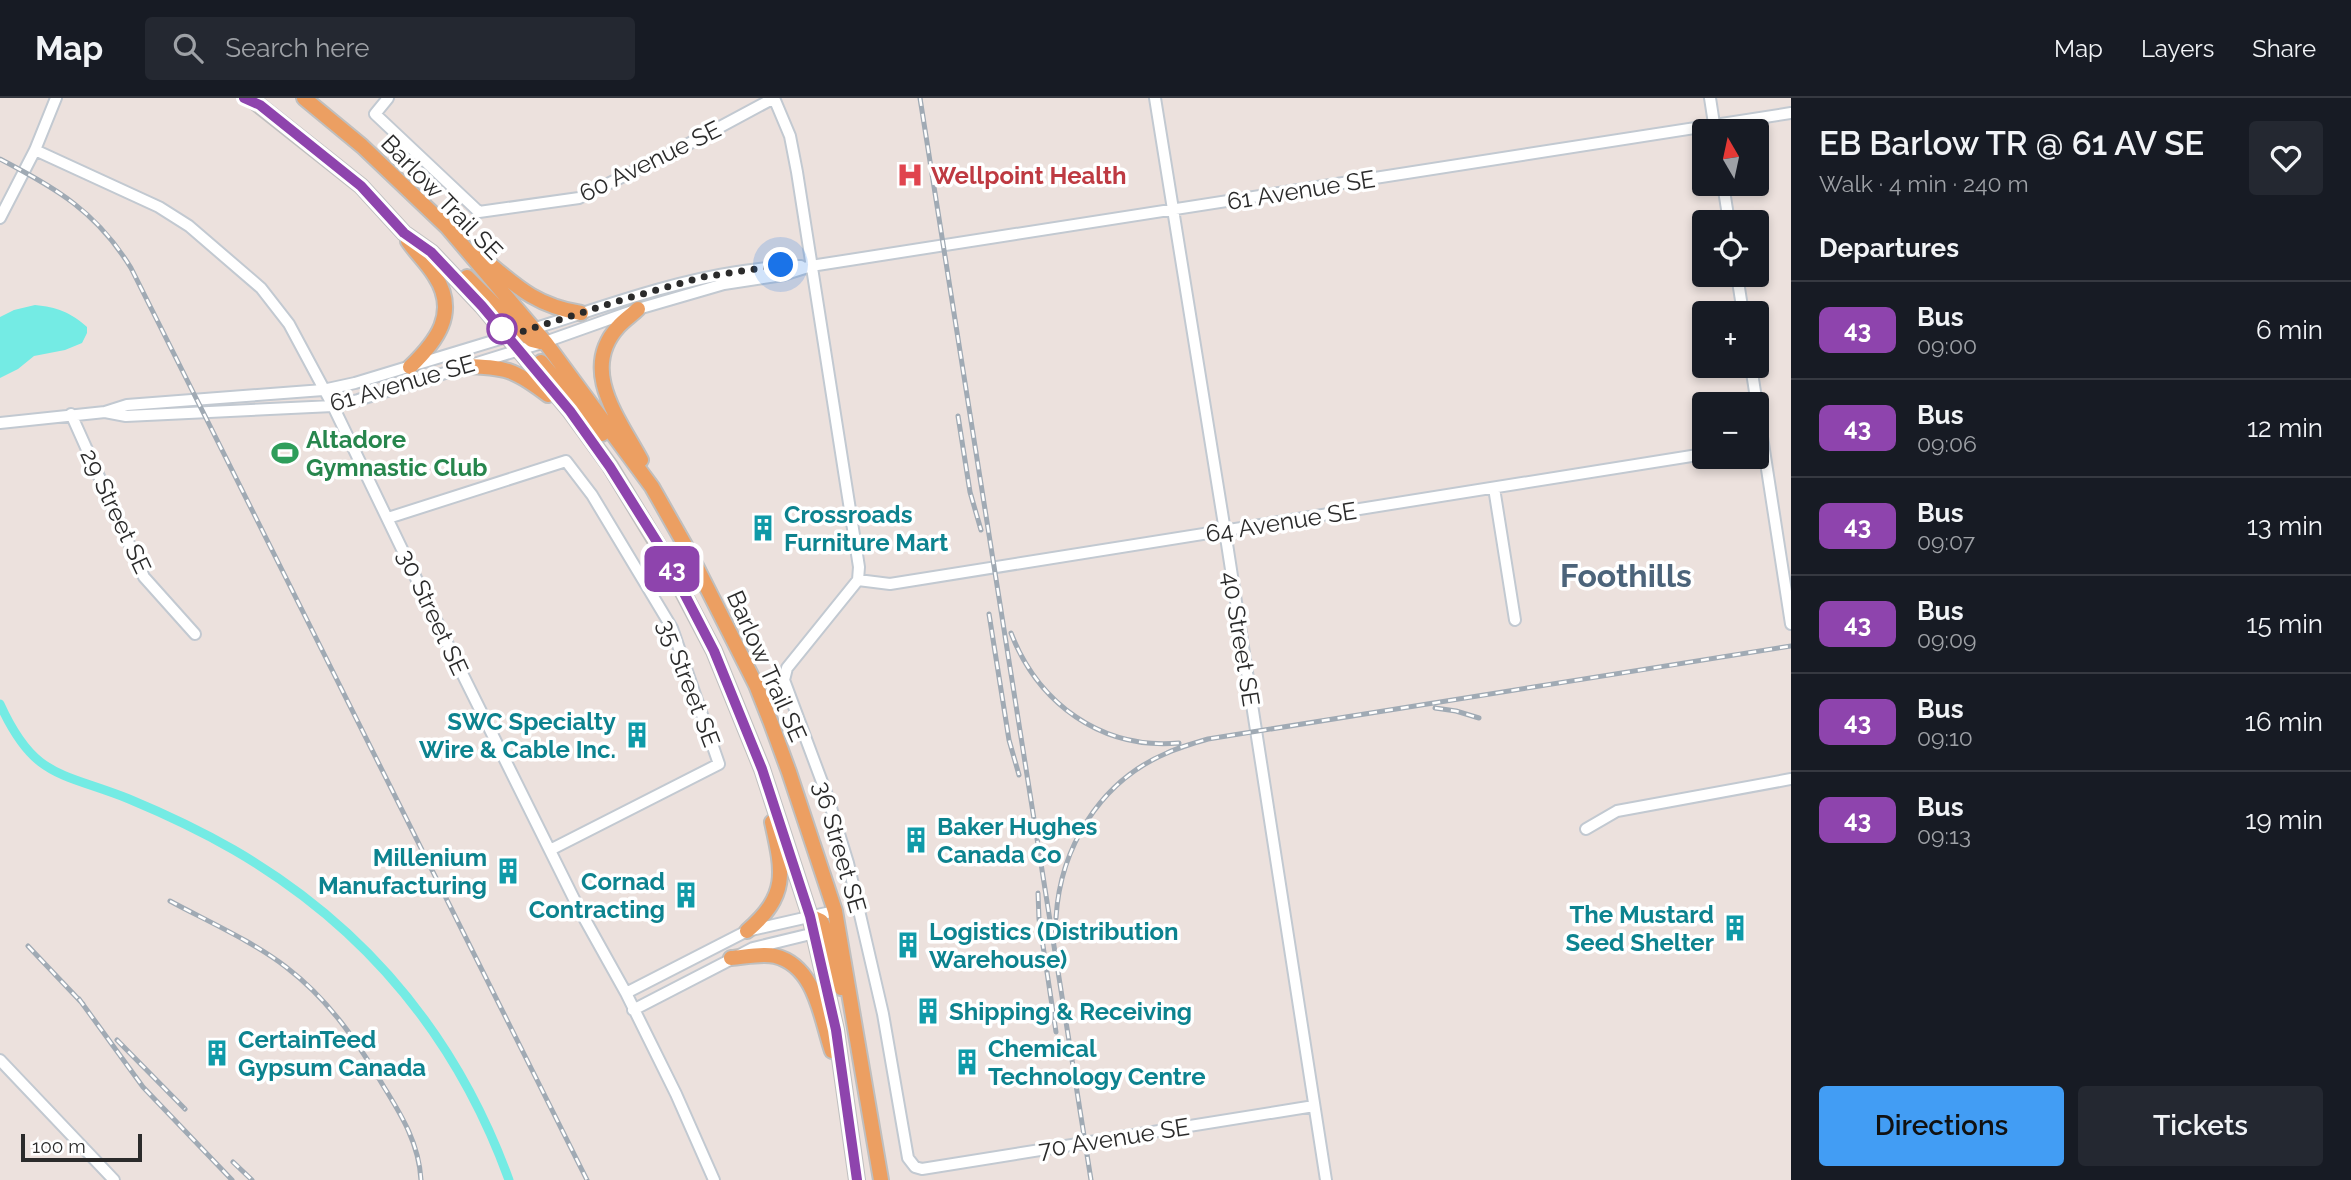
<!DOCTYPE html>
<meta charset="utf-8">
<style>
:root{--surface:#171b24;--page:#242831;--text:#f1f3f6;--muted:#9ea1a6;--line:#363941;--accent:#429df4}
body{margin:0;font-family:Raleway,sans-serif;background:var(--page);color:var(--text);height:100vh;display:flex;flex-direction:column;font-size:26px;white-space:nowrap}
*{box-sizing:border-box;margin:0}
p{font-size:23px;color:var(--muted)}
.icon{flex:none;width:38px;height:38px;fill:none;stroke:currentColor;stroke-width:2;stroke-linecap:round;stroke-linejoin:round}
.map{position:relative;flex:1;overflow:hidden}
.sheet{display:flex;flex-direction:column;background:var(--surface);width:560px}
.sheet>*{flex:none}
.badge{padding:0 14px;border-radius:10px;font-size:24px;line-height:46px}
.needle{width:46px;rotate:351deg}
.fabs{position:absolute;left:1692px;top:21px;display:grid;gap:14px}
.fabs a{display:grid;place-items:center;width:77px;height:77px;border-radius:7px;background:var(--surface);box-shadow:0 4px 10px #0003;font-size:35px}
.scale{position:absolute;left:21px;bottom:18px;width:121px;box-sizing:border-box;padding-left:7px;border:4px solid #2b2b2b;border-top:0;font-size:19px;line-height:24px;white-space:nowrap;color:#2b2b2b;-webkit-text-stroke:5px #fff;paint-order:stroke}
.you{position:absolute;width:35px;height:35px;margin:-18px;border:5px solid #fff;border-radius:50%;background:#1a73e8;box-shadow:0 0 0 10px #1a73e833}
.map>.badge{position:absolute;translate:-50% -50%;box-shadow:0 0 0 4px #fff}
h2{padding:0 28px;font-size:26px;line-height:63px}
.round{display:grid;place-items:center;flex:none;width:74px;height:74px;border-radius:7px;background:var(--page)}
.overview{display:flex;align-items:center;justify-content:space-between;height:119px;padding:0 28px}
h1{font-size:33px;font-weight:600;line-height:52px}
.cta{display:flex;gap:14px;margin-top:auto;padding:14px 28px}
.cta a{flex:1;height:80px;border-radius:7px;background:var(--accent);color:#111;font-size:28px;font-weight:600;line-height:80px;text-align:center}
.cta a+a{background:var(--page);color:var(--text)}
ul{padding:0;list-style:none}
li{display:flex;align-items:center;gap:21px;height:98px;padding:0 28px;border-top:2px solid var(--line)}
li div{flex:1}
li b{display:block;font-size:26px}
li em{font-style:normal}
li .badge{min-width:77px;font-weight:700;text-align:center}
header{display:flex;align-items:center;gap:42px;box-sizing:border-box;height:98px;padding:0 35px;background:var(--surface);border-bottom:2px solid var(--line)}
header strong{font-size:33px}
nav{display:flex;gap:38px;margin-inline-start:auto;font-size:24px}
.search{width:490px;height:63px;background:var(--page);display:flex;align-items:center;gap:18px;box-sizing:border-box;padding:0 24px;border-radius:7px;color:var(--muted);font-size:26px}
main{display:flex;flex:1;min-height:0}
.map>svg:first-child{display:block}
.water{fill:#74ebe4}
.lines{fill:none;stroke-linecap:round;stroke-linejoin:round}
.canal{stroke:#74ebe4;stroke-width:9}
.minor-casing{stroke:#c2c9d1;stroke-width:14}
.major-casing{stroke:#bfbfbf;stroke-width:18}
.minor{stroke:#fff;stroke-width:10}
.major{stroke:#ec9f62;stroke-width:14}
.rail-casing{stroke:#a0aab4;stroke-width:5}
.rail{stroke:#fff;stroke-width:2.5;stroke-dasharray:8;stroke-linecap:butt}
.line-casing{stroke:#fff;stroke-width:16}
.line{stroke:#8e44ad;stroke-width:10}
.walk{stroke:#2b2b2b;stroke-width:7;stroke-dasharray:0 12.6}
.stop-dot{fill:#fff;stroke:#8e44ad;stroke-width:3.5}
.labels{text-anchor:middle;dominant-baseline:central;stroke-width:7;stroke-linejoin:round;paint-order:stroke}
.street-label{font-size:24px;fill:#2b2b2b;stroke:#fff}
.health-label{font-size:24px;font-weight:bold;fill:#be3a42;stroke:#fff;text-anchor:start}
.leisure-label{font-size:24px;font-weight:bold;fill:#27864d;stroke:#fff;text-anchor:start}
.culture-label{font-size:24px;font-weight:bold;fill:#0d838f;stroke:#fff;text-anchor:start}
.district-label{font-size:32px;font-weight:bold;fill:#4c647a;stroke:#fff}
</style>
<header>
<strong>Map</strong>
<div class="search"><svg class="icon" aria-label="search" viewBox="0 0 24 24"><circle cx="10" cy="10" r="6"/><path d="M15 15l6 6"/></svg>Search here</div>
<nav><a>Map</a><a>Layers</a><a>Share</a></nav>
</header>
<main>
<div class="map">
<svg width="1791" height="1082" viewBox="0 0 1791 1082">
<rect width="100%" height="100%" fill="#ece1dd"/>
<path class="water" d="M35,207c22,2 35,7 52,22v6l-5,10 -17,7 -31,6 -16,13 -18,9v-61l14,-7z"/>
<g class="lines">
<path class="canal" d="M0,606c34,75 61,68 129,95 36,15 72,32 105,51 131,76 223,187 275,330"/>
<g class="minor-casing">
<path id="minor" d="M388,0l-13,16 104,98 100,-14 100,-49 95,-51
M774,0l16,38 7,36 62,395 -1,13 -71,88 -3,12 44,118 20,65 35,151 25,144 7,9 7,2 392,-63
M1155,0l70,433 101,649
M1710,0l5,32
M35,52l124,57 30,19 72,62 28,36 44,82 120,249 125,252 48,86 50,101 38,86
M1723,86l6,38
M0,120l35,-68 21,-52
M1737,177l6,38
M529,232c69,-21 136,-47 208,-58 22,-3 42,-7 64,-6
M1751,268l40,258
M105,314l21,4 207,-10 25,-6 187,-58 93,-33 86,-25 59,-9 28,-9 980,-153
M71,316l73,163 51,57
M0,325l105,-11 22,-7 196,-15 32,-7 158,-48
M1494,390l21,132
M388,420l178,-57 26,34 80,133 47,136 -169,86
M858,482l32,4 814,-130
M1586,731l31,-18 174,-32
M626,895l121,-62 88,-20
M633,912l120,-62 66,-16
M0,962l114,120"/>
</g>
<g class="major-casing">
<path id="major" d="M250,0l111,88 43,47 27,19 51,54 88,105 40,55 48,79 56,106 48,118 48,147 26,114 21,150
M304,0l58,48 85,81 98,115 107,145 38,67 66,131 15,38 18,49 46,139 46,269
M408,143c8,12 19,22 27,35 24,37 1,66 -25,91
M478,156c36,30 55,51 103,59
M467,179l55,55 10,8 8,2
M638,211c-6,6 -14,11 -20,18 -39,43 1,92 23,133
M541,264l61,72
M463,268c43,1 51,3 85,29
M810,818l11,5 6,13 14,54
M747,833c42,-36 36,-59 25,-109
M731,860c14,-1 31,-5 44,-2 41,10 46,63 57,95"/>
</g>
<use href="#minor" class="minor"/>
<use href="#major" class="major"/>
<g class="rail-casing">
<path id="rail" d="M920,0l171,1082
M0,61c57,30 96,52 131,109l456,912
M958,318l12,76 11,38
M989,516l20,126 10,35
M1011,535c27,70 90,117 168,110
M1435,610l21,3 23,7
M1038,795l1,26 17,113
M170,803c37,20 84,41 116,66 43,33 71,74 98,120 18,29 35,57 37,93
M1056,820c4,-70 44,-137 111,-165 13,-6 27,-10 41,-14l583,-93
M28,848l55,58
M79,901l64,88 89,93
M117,942l68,69
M233,1064l19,18"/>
</g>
<use href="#rail" class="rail"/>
</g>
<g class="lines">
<g class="line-casing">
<path id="line" d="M244,0l16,7 101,81 43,47 27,19 51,54 88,105 40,56 49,78 55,106 48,118 48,147 26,114 21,150"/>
</g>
<use href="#line" class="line"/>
<path class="walk" d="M502,231l6,7 120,-38 75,-21 78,-12"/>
</g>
<defs>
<g id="hospital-bare" transform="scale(2.1)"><path d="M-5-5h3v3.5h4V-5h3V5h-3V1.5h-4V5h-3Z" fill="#e0444e" stroke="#fff" stroke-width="2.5" paint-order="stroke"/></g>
<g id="stadium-bare" transform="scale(2.1)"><path d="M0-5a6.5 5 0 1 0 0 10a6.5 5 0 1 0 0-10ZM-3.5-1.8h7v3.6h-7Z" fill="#2e9e5b" stroke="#fff" stroke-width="2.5" paint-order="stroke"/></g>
<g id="building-bare" transform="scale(2.1)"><path d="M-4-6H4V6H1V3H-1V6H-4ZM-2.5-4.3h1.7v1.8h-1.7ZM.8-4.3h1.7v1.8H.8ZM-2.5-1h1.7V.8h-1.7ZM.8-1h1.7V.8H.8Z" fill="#0f9aa8" stroke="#fff" stroke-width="2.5" paint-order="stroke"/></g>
</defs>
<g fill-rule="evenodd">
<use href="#hospital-bare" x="910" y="77"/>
<use href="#stadium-bare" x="285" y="355"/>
<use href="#building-bare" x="763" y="430"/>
<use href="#building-bare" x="637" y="637"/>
<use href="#building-bare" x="916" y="742"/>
<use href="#building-bare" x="508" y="773"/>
<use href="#building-bare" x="686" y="797"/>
<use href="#building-bare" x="1735" y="830"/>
<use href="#building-bare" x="908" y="847"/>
<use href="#building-bare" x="928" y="913"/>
<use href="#building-bare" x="217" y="955"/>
<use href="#building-bare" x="967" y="964"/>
</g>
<circle class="stop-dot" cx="502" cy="231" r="14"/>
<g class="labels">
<g class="street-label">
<text transform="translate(650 63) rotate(-26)">60 Avenue SE</text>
<text transform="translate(1301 92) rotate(-9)">61 Avenue SE</text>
<text transform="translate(442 99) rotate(46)">Barlow Trail SE</text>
<text transform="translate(402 285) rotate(-16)">61 Avenue SE</text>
<text transform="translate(116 413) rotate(65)">29 Street SE</text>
<text transform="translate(1281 424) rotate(-9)">64 Avenue SE</text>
<text transform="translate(433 514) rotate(65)">30 Street SE</text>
<text transform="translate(1241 541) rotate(81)">40 Street SE</text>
<text transform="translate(767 568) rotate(66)">Barlow Trail SE</text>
<text transform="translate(689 585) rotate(69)">35 Street SE</text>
<text transform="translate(840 749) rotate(74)">36 Street SE</text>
<text transform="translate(1114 1040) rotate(-9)">70 Avenue SE</text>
</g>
<g class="health-label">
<text x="931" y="77">Wellpoint Health</text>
</g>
<g class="leisure-label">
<text x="306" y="341">Altadore<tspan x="306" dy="28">Gymnastic Club</tspan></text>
</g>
<g class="culture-label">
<text x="784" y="416">Crossroads<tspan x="784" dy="28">Furniture Mart</tspan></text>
<text x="616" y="623" text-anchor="end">SWC Specialty<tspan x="616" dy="28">Wire &amp; Cable Inc.</tspan></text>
<text x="937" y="728">Baker Hughes<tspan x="937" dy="28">Canada Co</tspan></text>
<text x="487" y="759" text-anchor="end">Millenium<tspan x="487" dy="28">Manufacturing</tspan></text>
<text x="665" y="783" text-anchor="end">Cornad<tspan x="665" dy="28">Contracting</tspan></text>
<text x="1714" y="816" text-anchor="end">The Mustard<tspan x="1714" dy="28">Seed Shelter</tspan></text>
<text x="929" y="833">Logistics (Distribution<tspan x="929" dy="28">Warehouse)</tspan></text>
<text x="949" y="913">Shipping &amp; Receiving</text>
<text x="238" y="941">CertainTeed<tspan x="238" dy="28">Gypsum Canada</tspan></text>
<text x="988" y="950">Chemical<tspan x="988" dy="28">Technology Centre</tspan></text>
</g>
<g class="district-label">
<text x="1626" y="477">Foothills</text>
</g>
</g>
</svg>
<div class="fabs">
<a><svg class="needle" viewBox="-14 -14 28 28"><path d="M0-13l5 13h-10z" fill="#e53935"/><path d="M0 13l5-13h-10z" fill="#9ea1a6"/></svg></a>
<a><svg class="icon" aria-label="locate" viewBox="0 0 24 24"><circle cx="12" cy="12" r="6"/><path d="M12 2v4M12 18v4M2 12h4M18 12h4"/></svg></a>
<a>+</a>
<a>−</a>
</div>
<div class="scale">100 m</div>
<div class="you" style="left:781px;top:167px"></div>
<b class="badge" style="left:672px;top:471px;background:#8e44ad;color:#fff">43</b>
</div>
<section class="sheet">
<div class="overview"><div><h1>EB Barlow TR @ 61 AV SE</h1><p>Walk · 4 min · 240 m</p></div><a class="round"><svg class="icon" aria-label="heart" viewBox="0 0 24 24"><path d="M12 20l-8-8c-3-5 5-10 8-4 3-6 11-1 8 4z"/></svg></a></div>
<h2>Departures</h2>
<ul>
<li><span class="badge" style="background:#8e44ad;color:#fff">43</span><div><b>Bus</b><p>09:00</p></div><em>6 min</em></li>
<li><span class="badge" style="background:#8e44ad;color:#fff">43</span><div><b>Bus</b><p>09:06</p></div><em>12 min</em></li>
<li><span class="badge" style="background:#8e44ad;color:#fff">43</span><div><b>Bus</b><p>09:07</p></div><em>13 min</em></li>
<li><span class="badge" style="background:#8e44ad;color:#fff">43</span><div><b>Bus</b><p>09:09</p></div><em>15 min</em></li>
<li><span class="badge" style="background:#8e44ad;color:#fff">43</span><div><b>Bus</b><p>09:10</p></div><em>16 min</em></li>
<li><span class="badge" style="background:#8e44ad;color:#fff">43</span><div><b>Bus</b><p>09:13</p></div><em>19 min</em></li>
</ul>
<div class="cta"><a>Directions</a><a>Tickets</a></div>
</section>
</main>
